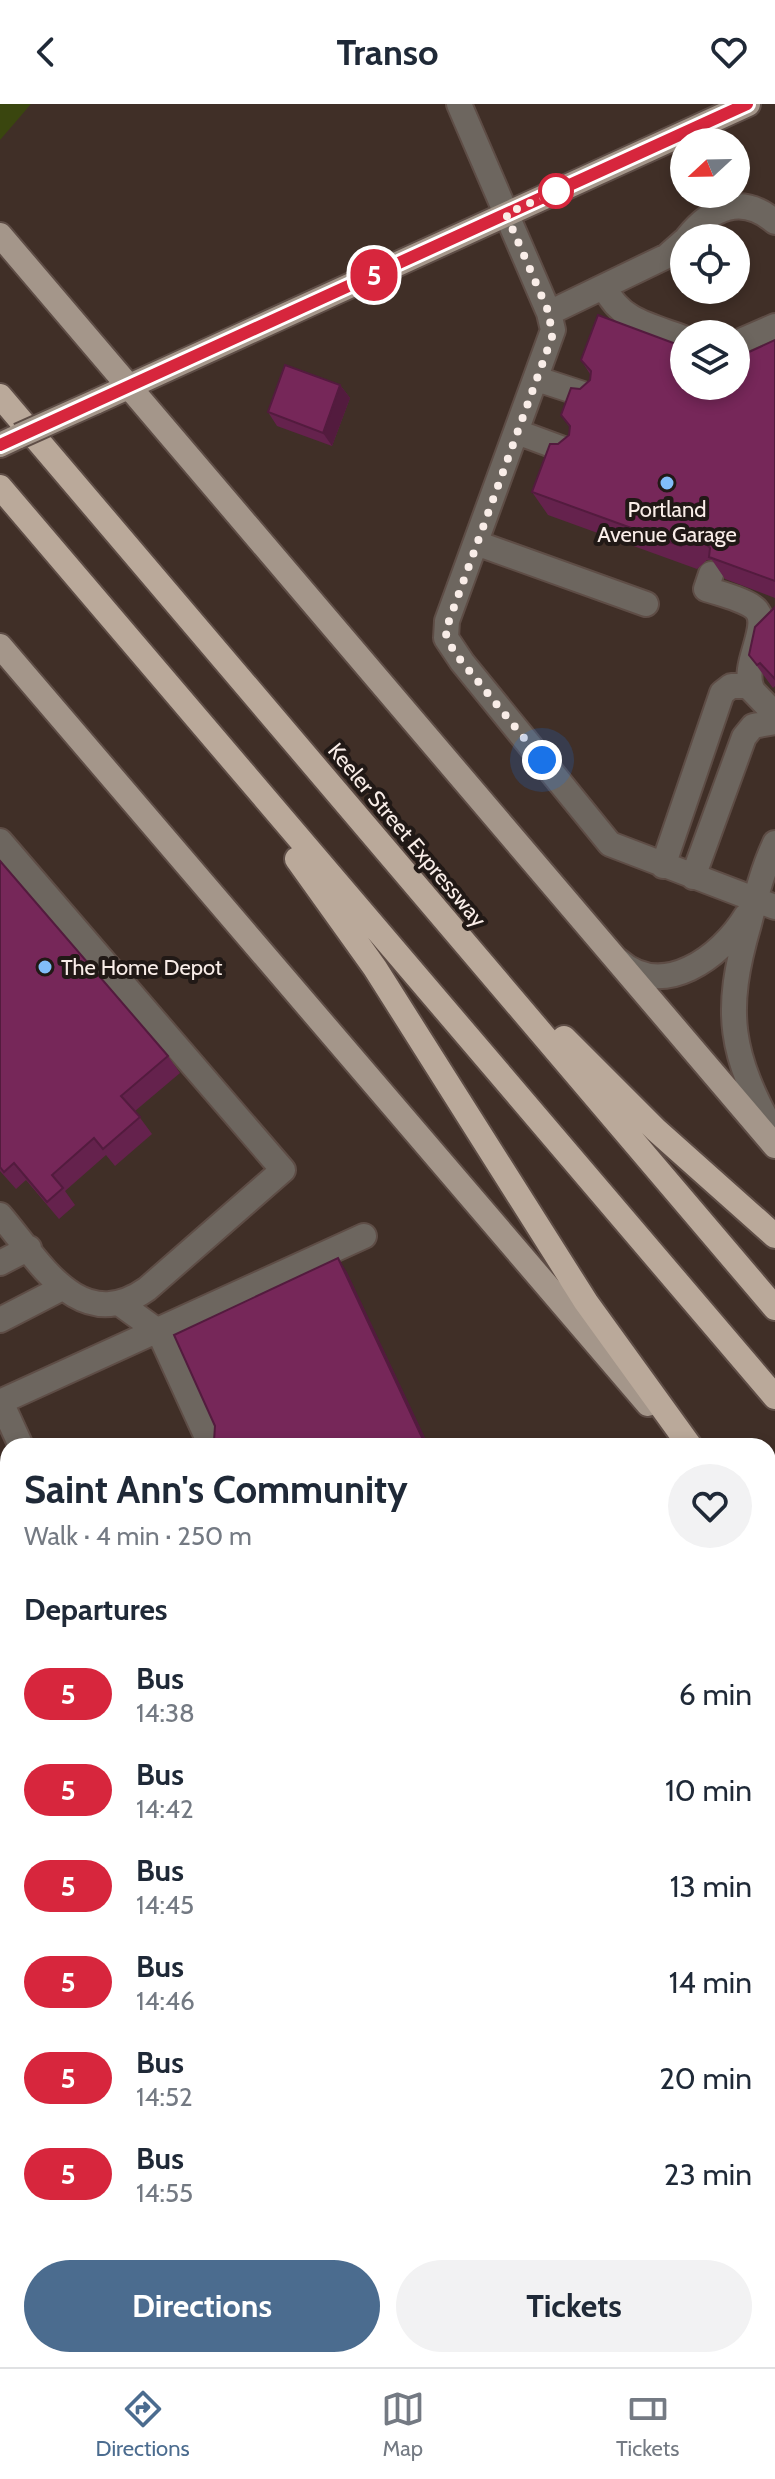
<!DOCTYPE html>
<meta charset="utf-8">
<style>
:root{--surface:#fff;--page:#f2f2f3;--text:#1f2937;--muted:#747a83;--line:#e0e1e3;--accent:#4b6c8f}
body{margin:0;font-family:Cabin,sans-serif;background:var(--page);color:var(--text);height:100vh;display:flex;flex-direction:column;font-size:30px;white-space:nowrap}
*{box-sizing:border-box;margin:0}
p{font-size:26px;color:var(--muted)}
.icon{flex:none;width:44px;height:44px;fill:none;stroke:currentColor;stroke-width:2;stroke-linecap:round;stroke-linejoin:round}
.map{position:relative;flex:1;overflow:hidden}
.side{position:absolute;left:0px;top:1334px;width:776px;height:930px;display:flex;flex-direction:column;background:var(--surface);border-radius:24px 24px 0 0;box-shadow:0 4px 12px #0003}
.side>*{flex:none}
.badge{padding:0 16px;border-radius:26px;font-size:28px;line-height:52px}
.needle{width:52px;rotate:248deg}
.fabs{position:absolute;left:670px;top:24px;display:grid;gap:16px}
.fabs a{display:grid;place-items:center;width:80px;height:80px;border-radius:50%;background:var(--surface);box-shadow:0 4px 12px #0003;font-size:40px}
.you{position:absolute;width:40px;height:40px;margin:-20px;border:6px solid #fff;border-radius:50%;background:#1a73e8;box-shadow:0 0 0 12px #1a73e833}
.map>.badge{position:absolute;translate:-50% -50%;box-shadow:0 0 0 4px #fff}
h2{padding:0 24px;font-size:30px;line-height:72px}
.round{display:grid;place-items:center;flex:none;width:84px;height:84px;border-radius:42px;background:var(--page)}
.head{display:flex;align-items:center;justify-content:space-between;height:136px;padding:0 24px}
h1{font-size:38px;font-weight:700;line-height:60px}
.primary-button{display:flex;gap:16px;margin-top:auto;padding:16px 24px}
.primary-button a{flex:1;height:92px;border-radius:48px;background:var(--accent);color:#fff;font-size:32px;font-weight:700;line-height:92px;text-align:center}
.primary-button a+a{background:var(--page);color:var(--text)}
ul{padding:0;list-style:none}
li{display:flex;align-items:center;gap:24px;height:96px;padding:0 24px}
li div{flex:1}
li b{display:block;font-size:30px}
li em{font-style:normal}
li .badge{min-width:88px;font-weight:700;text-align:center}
header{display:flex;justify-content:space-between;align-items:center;height:104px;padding:0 24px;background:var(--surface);font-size:36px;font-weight:700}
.dock{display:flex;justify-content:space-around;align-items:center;height:112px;border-top:2px solid var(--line);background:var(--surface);font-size:22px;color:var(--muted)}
.dock a{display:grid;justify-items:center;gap:4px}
.dock .current{color:var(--accent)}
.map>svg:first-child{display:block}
.green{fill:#3a460f}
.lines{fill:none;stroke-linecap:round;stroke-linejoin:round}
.minor-casing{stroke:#5e4d46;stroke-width:28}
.major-casing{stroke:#5e4d46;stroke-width:28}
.highway-casing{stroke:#5e4d46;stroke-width:28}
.path{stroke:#7a6a63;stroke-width:3;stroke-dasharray:4 4;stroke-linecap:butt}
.minor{stroke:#6d665f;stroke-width:24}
.major{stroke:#a4968a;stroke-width:24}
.highway{stroke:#baa99a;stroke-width:24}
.major-bridge-casing{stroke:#5e4d46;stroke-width:28;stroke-linecap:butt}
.major-bridge{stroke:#a4968a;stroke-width:24}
.wall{fill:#65224d}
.shaded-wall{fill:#531b3e}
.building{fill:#762759;stroke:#531b3e;stroke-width:2}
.line-casing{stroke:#fff;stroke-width:18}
.line{stroke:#d7263d;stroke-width:12}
.walk{stroke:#f9ede8;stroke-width:8;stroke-dasharray:0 14.4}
.stop-dot{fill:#fff;stroke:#d7263d;stroke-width:4}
.poi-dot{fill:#81bdfa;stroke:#211916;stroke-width:3}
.labels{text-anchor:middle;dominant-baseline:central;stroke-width:8;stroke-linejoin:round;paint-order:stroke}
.poi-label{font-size:22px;fill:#f9ede8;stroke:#211916}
.street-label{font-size:22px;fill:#f9ede8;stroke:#211916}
</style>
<header><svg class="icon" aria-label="back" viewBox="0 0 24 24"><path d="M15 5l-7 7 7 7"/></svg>Transo<svg class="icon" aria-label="heart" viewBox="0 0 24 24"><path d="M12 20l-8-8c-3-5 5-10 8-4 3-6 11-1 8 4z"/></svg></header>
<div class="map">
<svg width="775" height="2263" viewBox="0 0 775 2263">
<rect width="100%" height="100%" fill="#402f27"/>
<path class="green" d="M0,0h31l-31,36z"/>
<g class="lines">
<g class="minor-casing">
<path id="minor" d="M459,0l90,209 4,17 -106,291 -1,17 16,24 148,182 165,63
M687,134c24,-30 55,-45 88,-16
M605,184c15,33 47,38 79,50
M549,209l118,-57 17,-15
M736,239l39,-17
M537,275l55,18
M517,328l54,20
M476,439l170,61
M711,470l-5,15c15,5 34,9 47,18 22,15 -13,57 -1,82
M0,737l283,329 -136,119c-68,48 -108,-29 -147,-74
M775,739c-12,26 -19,53 -26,81 -26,89 -19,130 26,211
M663,762l59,-173 9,-7h17l27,28
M693,773l51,-140 9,-11 22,-4
M619,857c44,39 102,-4 127,-45
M0,1159l29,-15
M119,1199l40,29 52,114
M0,1216l62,-32
M0,1298l364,-166
M1,1298l20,44
M0,1438l8,-4
M0,1649l8,-4
M768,1762l7,14
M8,1964l-7,3 7,14
M0,2153l8,-4
M0,2183l8,-4
M410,2263l13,-7
M582,2263l15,-7"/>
</g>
<g class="major-casing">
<path id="major" d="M0,131l775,911
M95,298l653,-298
M0,341l19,-9
M0,542l648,758
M768,1442l7,8
M0,1827l8,16
M768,1840l7,-3
M227,2256l4,7"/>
</g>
<g class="highway-casing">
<path id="highway" d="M0,292l775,912
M0,383l775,910
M297,755l78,109 211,334 104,144
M564,934l92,92 119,106"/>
</g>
<path class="path" d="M131,2256l3,7"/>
<use href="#minor" class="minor"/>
<use href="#major" class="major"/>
<use href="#highway" class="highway"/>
<g class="major-bridge-casing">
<path id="major-bridge" d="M19,332l76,-34"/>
</g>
<use href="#major-bridge" class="major-bridge"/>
</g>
<path class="wall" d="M775,236v258l-50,-19 -13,-19h-5l-10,9 -149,-54 -16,-23 26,-48 11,-9 1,-7 -9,-13 19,-26 10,-9v-6l-9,-14 103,26z
M340,281l10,13 -18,48 -55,-20 -9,-14z
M775,503v79l-2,2 -24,-33z
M0,757l168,195 12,17 -45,38 17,23 -37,32 -9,-11 -41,36 10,14 -16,14 -33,-39 -10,9 -16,-18z
M8,1476v85l-6,3 -2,-3v-81z
M768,1553l7,9v150l-7,-8z
M0,2036l8,16v82l-8,2z
M353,2256l4,7h-59z"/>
<path class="shaded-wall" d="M340,281l10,13 -18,48 -9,-13z
M338,1154l9,14 82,174h-3z
M0,2036l8,16v8l-8,-16z"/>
<path class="building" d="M598,211l86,32v39h52v-28l39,-18v241l-66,-24 1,-9 -9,-10 -10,-1 -10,9 -149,-54 18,-48h8l11,-9 1,-9 -9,-11 10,-27 9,1 10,-9 1,-9 -10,-11z
M285,261l55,20 -17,48 -55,-21z
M775,503v72l-15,-16 -3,2 -8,-10 6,-28z
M0,757l168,195 -47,40 19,21 -37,32 -9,-11 -42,37 11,13 -16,14 -33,-39 -10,9 -4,-5z
M338,1154l88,188h-210l-2,-5 1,-15 -41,-91z
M8,1476v67l-8,4v-67z
M768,1553l7,9v142l-2,2 -5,-5z
M775,1961v71l-7,-16v-52z
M0,2044l8,16v52l-1,2 -7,1z
M775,2231v32h-9l-3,-7h5v-22z
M294,2256h57l1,2 -9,5h-36l-1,-2 -3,2h-5z"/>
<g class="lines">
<g class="line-casing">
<path id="line" d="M0,341l747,-341"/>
</g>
<use href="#line" class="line"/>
<path class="walk" d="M542,656l-88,-108 -9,-20 107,-295 -3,-24 -43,-99 55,-25 -5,2"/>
</g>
<circle class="stop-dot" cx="556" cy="87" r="16"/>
<g class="poi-dot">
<circle cx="667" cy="379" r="8"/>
<circle cx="45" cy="863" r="8"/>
</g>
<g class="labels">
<g class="poi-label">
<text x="667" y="405">Portland<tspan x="667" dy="25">Avenue Garage</tspan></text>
<text x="61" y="863" text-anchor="start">The Home Depot</text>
</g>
<g class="street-label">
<text transform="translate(407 731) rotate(50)">Keeler Street Expressway</text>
</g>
</g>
</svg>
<div class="fabs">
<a><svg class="needle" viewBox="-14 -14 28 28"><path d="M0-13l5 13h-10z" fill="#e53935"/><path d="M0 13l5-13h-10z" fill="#747a83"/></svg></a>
<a><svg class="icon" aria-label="locate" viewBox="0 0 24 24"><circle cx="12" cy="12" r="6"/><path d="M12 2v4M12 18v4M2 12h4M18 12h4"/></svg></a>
<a><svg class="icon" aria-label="layers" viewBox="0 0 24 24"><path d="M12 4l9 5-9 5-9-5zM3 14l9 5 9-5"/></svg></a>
</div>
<div class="you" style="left:542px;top:656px"></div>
<b class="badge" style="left:374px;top:171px;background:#d7263d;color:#fff">5</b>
<section class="side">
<div class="head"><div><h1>Saint Ann's Community</h1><p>Walk · 4 min · 250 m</p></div><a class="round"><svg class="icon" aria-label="heart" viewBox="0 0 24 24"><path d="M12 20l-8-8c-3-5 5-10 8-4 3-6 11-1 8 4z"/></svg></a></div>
<h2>Departures</h2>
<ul>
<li><span class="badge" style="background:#d7263d;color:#fff">5</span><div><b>Bus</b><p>14:38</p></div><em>6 min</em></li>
<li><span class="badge" style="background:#d7263d;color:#fff">5</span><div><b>Bus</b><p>14:42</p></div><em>10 min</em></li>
<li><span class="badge" style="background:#d7263d;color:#fff">5</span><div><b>Bus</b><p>14:45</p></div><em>13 min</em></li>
<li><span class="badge" style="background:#d7263d;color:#fff">5</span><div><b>Bus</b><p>14:46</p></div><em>14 min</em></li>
<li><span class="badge" style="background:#d7263d;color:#fff">5</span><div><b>Bus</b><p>14:52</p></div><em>20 min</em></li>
<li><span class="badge" style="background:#d7263d;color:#fff">5</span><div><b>Bus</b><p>14:55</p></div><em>23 min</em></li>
</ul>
<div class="primary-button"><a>Directions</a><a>Tickets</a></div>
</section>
</div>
<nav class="dock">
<a class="current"><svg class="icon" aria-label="directions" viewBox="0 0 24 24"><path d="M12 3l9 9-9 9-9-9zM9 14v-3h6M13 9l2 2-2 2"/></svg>Directions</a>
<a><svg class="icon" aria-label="map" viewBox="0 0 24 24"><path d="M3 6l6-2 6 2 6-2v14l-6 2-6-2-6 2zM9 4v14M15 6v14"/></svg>Map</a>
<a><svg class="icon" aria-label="tickets" viewBox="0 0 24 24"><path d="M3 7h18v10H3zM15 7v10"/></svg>Tickets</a>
</nav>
